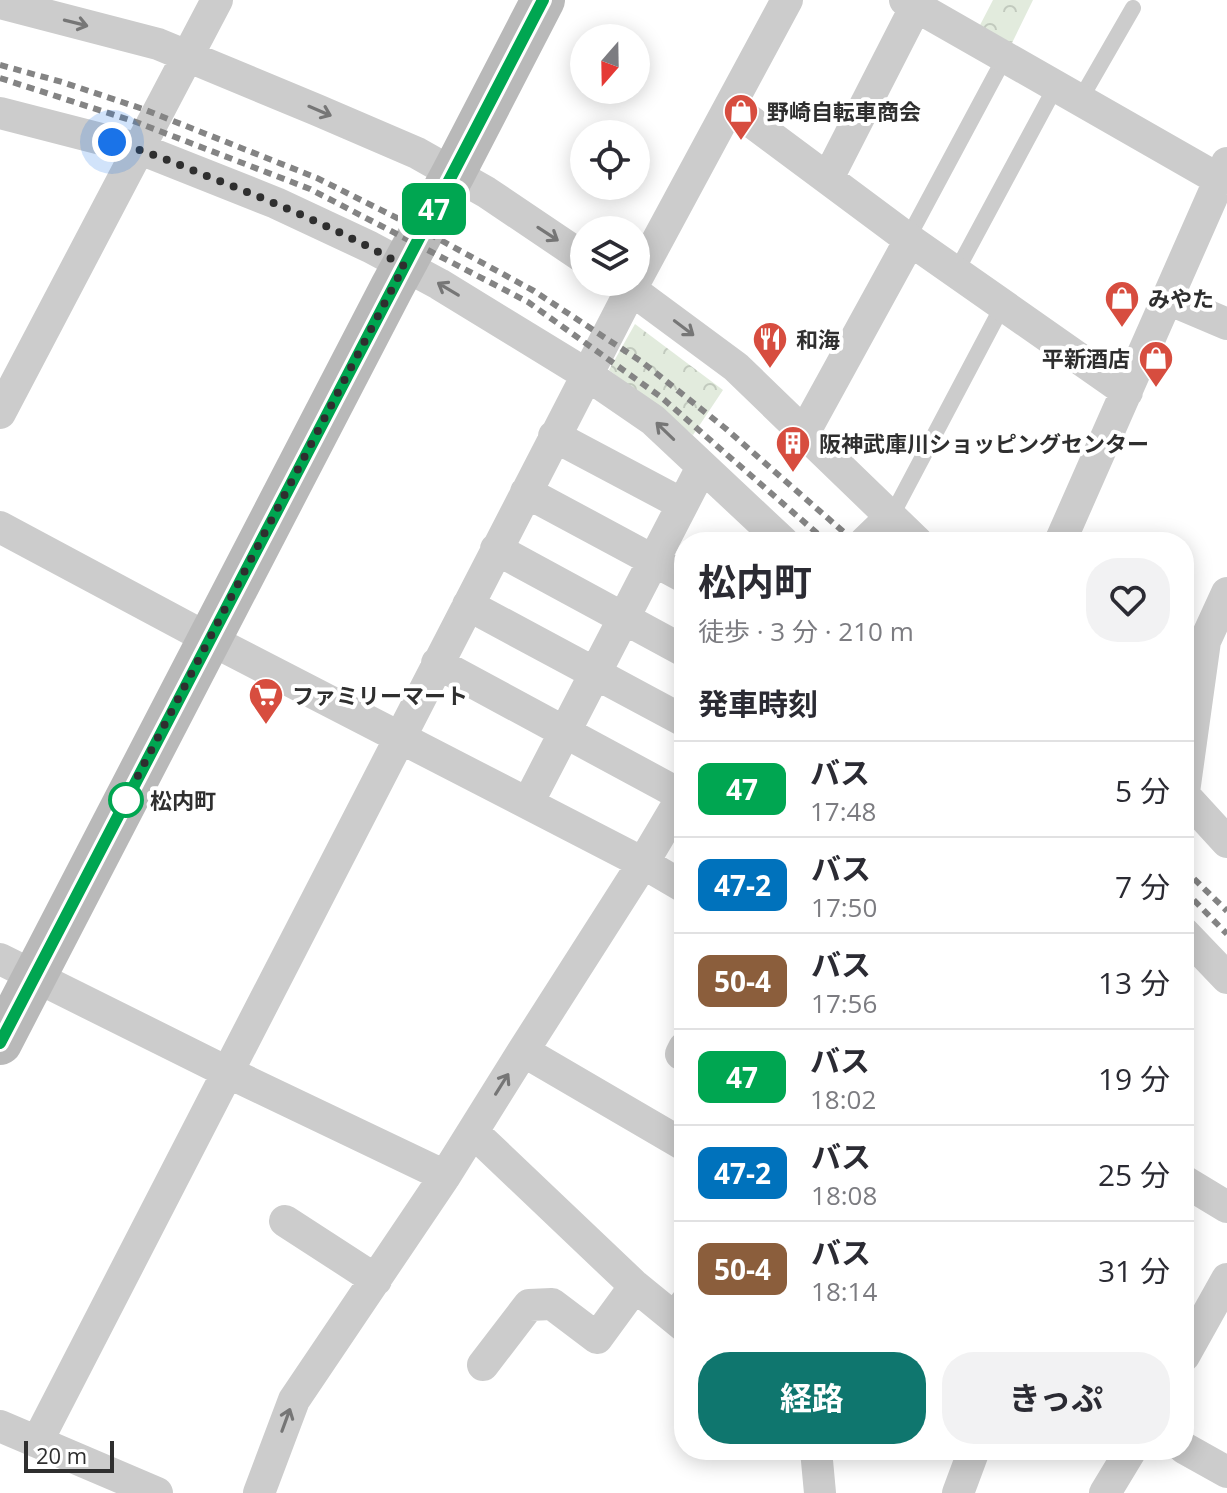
<!DOCTYPE html>
<html lang="ja">
<meta charset="utf-8">
<style>
:root{--surface:#fff;--page:#f2f2f3;--text:#2b2b33;--muted:#7c7c81;--line:#e1e1e2;--accent:#0f766e}
body{margin:0;font-family:"Open Sans","Noto Sans JP",sans-serif;background:var(--page);color:var(--text);height:100vh;display:flex;flex-direction:column;font-size:30px;white-space:nowrap}
*{box-sizing:border-box;margin:0}
p{font-size:26px;color:var(--muted)}
.icon{flex:none;width:44px;height:44px;fill:none;stroke:currentColor;stroke-width:2;stroke-linecap:round;stroke-linejoin:round}
.map{position:relative;flex:1;overflow:hidden}
.drawer{position:absolute;left:674px;top:532px;width:520px;height:928px;display:flex;flex-direction:column;background:var(--surface);border-radius:32px;box-shadow:0 4px 20px #0003}
.drawer>*{flex:none}
.badge{padding:0 16px;border-radius:12px;font-size:28px;line-height:52px}
.needle{width:52px;rotate:200deg}
.fabs{position:absolute;left:570px;top:24px;display:grid;gap:16px}
.fabs a{display:grid;place-items:center;width:80px;height:80px;border-radius:50%;background:var(--surface);box-shadow:0 4px 20px #0003;font-size:40px}
.scale{position:absolute;left:24px;bottom:20px;width:90px;box-sizing:border-box;padding-left:8px;border:4px solid #2f2f2f;border-top:0;font-size:22px;line-height:28px;white-space:nowrap;color:#2f2f2f;-webkit-text-stroke:6px #fff;paint-order:stroke}
.you{position:absolute;width:40px;height:40px;margin:-20px;border:6px solid #fff;border-radius:50%;background:#1a73e8;box-shadow:0 0 0 12px #1a73e833}
.map>.badge{position:absolute;translate:-50% -50%;box-shadow:0 0 0 4px #fff}
h2{padding:0 24px;font-size:30px;line-height:72px}
.round{display:grid;place-items:center;flex:none;width:84px;height:84px;border-radius:32px;background:var(--page)}
.head{display:flex;align-items:center;justify-content:space-between;height:136px;padding:0 24px}
h1{font-size:38px;font-weight:700;line-height:60px}
.action{display:flex;gap:16px;margin-top:auto;padding:16px 24px}
.action a{flex:1;height:92px;border-radius:32px;background:var(--accent);color:#fff;font-size:32px;font-weight:700;line-height:92px;text-align:center}
.action a+a{background:var(--page);color:var(--text)}
ul{padding:0;list-style:none}
li{display:flex;align-items:center;gap:24px;height:96px;padding:0 24px;border-top:2px solid var(--line)}
li div{flex:1}
li b{display:block;font-size:30px}
li em{font-style:normal}
li .badge{min-width:88px;font-weight:700;text-align:center}
.map>svg:first-child{display:block}
.park{fill:url(#park-crowns)}
.lines{fill:none;stroke-linecap:round;stroke-linejoin:round}
.lane{stroke:#ccc;stroke-width:16}
.street{stroke:#ccc;stroke-width:32}
.secondary{stroke:#b9b9b9;stroke-width:44}
.rail{stroke:#848484;stroke-width:6;stroke-dasharray:8 6;stroke-linecap:butt}
.oneway{stroke:#767676}
.line-casing{stroke:#fff;stroke-width:18}
.line{stroke:#00a651;stroke-width:12}
.walk{stroke:#2f2f2f;stroke-width:8;stroke-dasharray:0 14.4}
.stop-dot{fill:#fff;stroke:#00a651;stroke-width:4}
.labels{text-anchor:middle;dominant-baseline:central;stroke-width:8;stroke-linejoin:round;paint-order:stroke}
.poi-label{font-size:22px;font-weight:bold;fill:#2f2f2f;stroke:#fff;text-anchor:start}
.stop-label{font-size:22px;font-weight:bold;fill:#2f2f2f;stroke:#fff;text-anchor:start}
</style>
<div class="map">
<svg width="1227" height="1493" viewBox="0 0 1227 1493">
<defs>
<pattern id="park-crowns" width="20" height="18" patternUnits="userSpaceOnUse" patternTransform="scale(2)"><rect width="20" height="18" fill="#e2ebdd"/><path d="M2 6a3 3 0 1 1 6 0M12 15a3 3 0 1 1 6 0" fill="none" stroke="#c2cabe"/></pattern>
</defs>
<rect width="100%" height="100%" fill="#fff"/>
<path class="park" d="M993,0h40l-21,43 -33,-16z
M635,324l88,66 -30,45 -84,-65z"/>
<g class="lines">
<path class="lane" d="M1080,100l53,-92
M908,238l97,-181
M956,272l100,-186
M891,517l112,-212
M668,1313l16,-21"/>
<path class="street" d="M905,0l315,180
M0,3l158,41 159,66 100,43 69,39 98,66
M730,106l180,134 217,152
M0,113l140,36 136,54 94,44 69,37 147,90 67,46 130,122
M828,178l88,-172
M636,280l151,-280
M621,282l115,85 181,175
M1168,299l59,25
M0,413l217,-413
M804,433l106,-193
M554,436l128,68
M526,492l158,85
M0,527l209,112 434,224 41,24
M865,542l26,-25
M1060,542l167,-379
M496,549l188,102
M468,605l216,116
M437,663l246,133
M1184,792l21,-151 22,-48
M1184,795l43,47
M528,803l174,-336
M1184,933l43,45
M0,959l227,113 218,104
M523,1051l161,94
M681,1054l3,-6
M473,1132l162,154 49,40
M1184,1181l43,26
M285,1221l91,59
M1184,1356l43,-77
M483,1365l46,-60 23,-1 45,34 38,-52
M0,1426l157,67
M37,1442l598,-1160
M1184,1448l43,24
M816,1450l4,43
M259,1493l35,-93 151,-224 78,-125 120,-188 41,-69
M958,1493l16,-43
M1105,1493l26,-43"/>
<path class="secondary" d="M0,1043l392,-756 61,-113 90,-174"/>
<path class="rail" d="M0,65l62,17 81,27 174,69 118,59 99,54 108,71 83,66 130,114
M0,78l136,44 174,67 218,113 133,95 166,145
M1184,869l43,42
M1184,890l43,44"/>
</g>
<defs><path id="oneway-shaft" d="M-6 0H5M1.5-3L5.5 0L1.5 3" fill="none" stroke-width="1.6" stroke-linecap="round" stroke-linejoin="round" transform="scale(2)"/></defs>
<g class="oneway">
<use href="#oneway-shaft" transform="translate(76 23) rotate(14)"/>
<use href="#oneway-shaft" transform="translate(320 111) rotate(23)"/>
<use href="#oneway-shaft" transform="translate(548 234) rotate(33)"/>
<use href="#oneway-shaft" transform="translate(448 289) rotate(-149)"/>
<use href="#oneway-shaft" transform="translate(684 328) rotate(37)"/>
<use href="#oneway-shaft" transform="translate(665 431) rotate(-136)"/>
<use href="#oneway-shaft" transform="translate(502 1084) rotate(-58)"/>
<use href="#oneway-shaft" transform="translate(286 1420) rotate(-70)"/>
</g>
<g class="lines">
<g class="line-casing">
<path id="line" d="M0,1043c181,-348 362,-695 543,-1043"/>
</g>
<use href="#line" class="line"/>
<path class="walk" d="M112,142c36,9 70,24 105,38 64,25 127,52 187,86l-285,546 7,-12"/>
</g>
<defs>
<g id="shop-pin" transform="scale(1.8)"><path d="M0 17L-7.5 6A9.5 9.5 0 1 1 7.5 6Z" fill="#d74d3f" stroke="#fff"/><path d="M-5-2.5h2.3a2.7 3.5 0 0 1 5.4 0H5L5.5 6h-11ZM-1.5-2.5h3a1.5 2.3 0 0 0-3 0Z" fill="#fff"/></g>
<g id="restaurant-pin" transform="scale(1.8)"><path d="M0 17L-7.5 6A9.5 9.5 0 1 1 7.5 6Z" fill="#d74d3f" stroke="#fff"/><path d="M-5-6h1v4h1v-4h1v4h1v-4h1v5L-1.5 .5V6h-2V.5L-5-1ZM5-6V6H3V1.5H1.5Q1.5-4 5-6Z" fill="#fff"/></g>
<g id="building-pin" transform="scale(1.8)"><path d="M0 17L-7.5 6A9.5 9.5 0 1 1 7.5 6Z" fill="#d74d3f" stroke="#fff"/><path d="M-4-6H4V6H1V3H-1V6H-4ZM-2.5-4.3h1.7v1.8h-1.7ZM.8-4.3h1.7v1.8H.8ZM-2.5-1h1.7V.8h-1.7ZM.8-1h1.7V.8H.8Z" fill="#fff"/></g>
<g id="supermarket-pin" transform="scale(1.8)"><path d="M0 17L-7.5 6A9.5 9.5 0 1 1 7.5 6Z" fill="#d74d3f" stroke="#fff"/><path d="M-6-5.5h2.5l.6 2H6L4.5 2H-2.5L-4.4-4H-6ZM-1.5 3.2a1.3 1.3 0 1 0 .1 0ZM3 3.2a1.3 1.3 0 1 0 .1 0Z" fill="#fff"/></g>
</defs>
<g fill-rule="evenodd">
<use href="#shop-pin" x="741" y="111"/>
<use href="#shop-pin" x="1122" y="298"/>
<use href="#restaurant-pin" x="770" y="339"/>
<use href="#shop-pin" x="1156" y="358"/>
<use href="#building-pin" x="793" y="443"/>
<use href="#supermarket-pin" x="266" y="695"/>
</g>
<circle class="stop-dot" cx="126" cy="800" r="16"/>
<g class="labels">
<g class="poi-label">
<text x="767" y="111">野崎自転車商会</text>
<text x="1148" y="298">みやた</text>
<text x="796" y="339">和海</text>
<text x="1130" y="358" text-anchor="end">平新酒店</text>
<text x="819" y="443">阪神武庫川ショッピングセンター</text>
<text x="292" y="695">ファミリーマート</text>
</g>
<g class="stop-label">
<text x="150" y="800">松内町</text>
</g>
</g>
</svg>
<div class="fabs">
<a><svg class="needle" viewBox="-14 -14 28 28"><path d="M0-13l5 13h-10z" fill="#e53935"/><path d="M0 13l5-13h-10z" fill="#7c7c81"/></svg></a>
<a><svg class="icon" aria-label="locate" viewBox="0 0 24 24"><circle cx="12" cy="12" r="6"/><path d="M12 2v4M12 18v4M2 12h4M18 12h4"/></svg></a>
<a><svg class="icon" aria-label="layers" viewBox="0 0 24 24"><path d="M12 4l9 5-9 5-9-5zM3 14l9 5 9-5"/></svg></a>
</div>
<div class="scale">20 m</div>
<div class="you" style="left:112px;top:142px"></div>
<b class="badge" style="left:434px;top:209px;background:#00a651;color:#fff">47</b>
<section class="drawer">
<div class="head"><div><h1>松内町</h1><p>徒歩 · 3 分 · 210 m</p></div><a class="round"><svg class="icon" aria-label="heart" viewBox="0 0 24 24"><path d="M12 20l-8-8c-3-5 5-10 8-4 3-6 11-1 8 4z"/></svg></a></div>
<h2>発車時刻</h2>
<ul>
<li><span class="badge" style="background:#00a651;color:#fff">47</span><div><b>バス</b><p>17:48</p></div><em>5 分</em></li>
<li><span class="badge" style="background:#0072bc;color:#fff">47-2</span><div><b>バス</b><p>17:50</p></div><em>7 分</em></li>
<li><span class="badge" style="background:#8b5e3c;color:#fff">50-4</span><div><b>バス</b><p>17:56</p></div><em>13 分</em></li>
<li><span class="badge" style="background:#00a651;color:#fff">47</span><div><b>バス</b><p>18:02</p></div><em>19 分</em></li>
<li><span class="badge" style="background:#0072bc;color:#fff">47-2</span><div><b>バス</b><p>18:08</p></div><em>25 分</em></li>
<li><span class="badge" style="background:#8b5e3c;color:#fff">50-4</span><div><b>バス</b><p>18:14</p></div><em>31 分</em></li>
</ul>
<div class="action"><a>経路</a><a>きっぷ</a></div>
</section>
</div>
